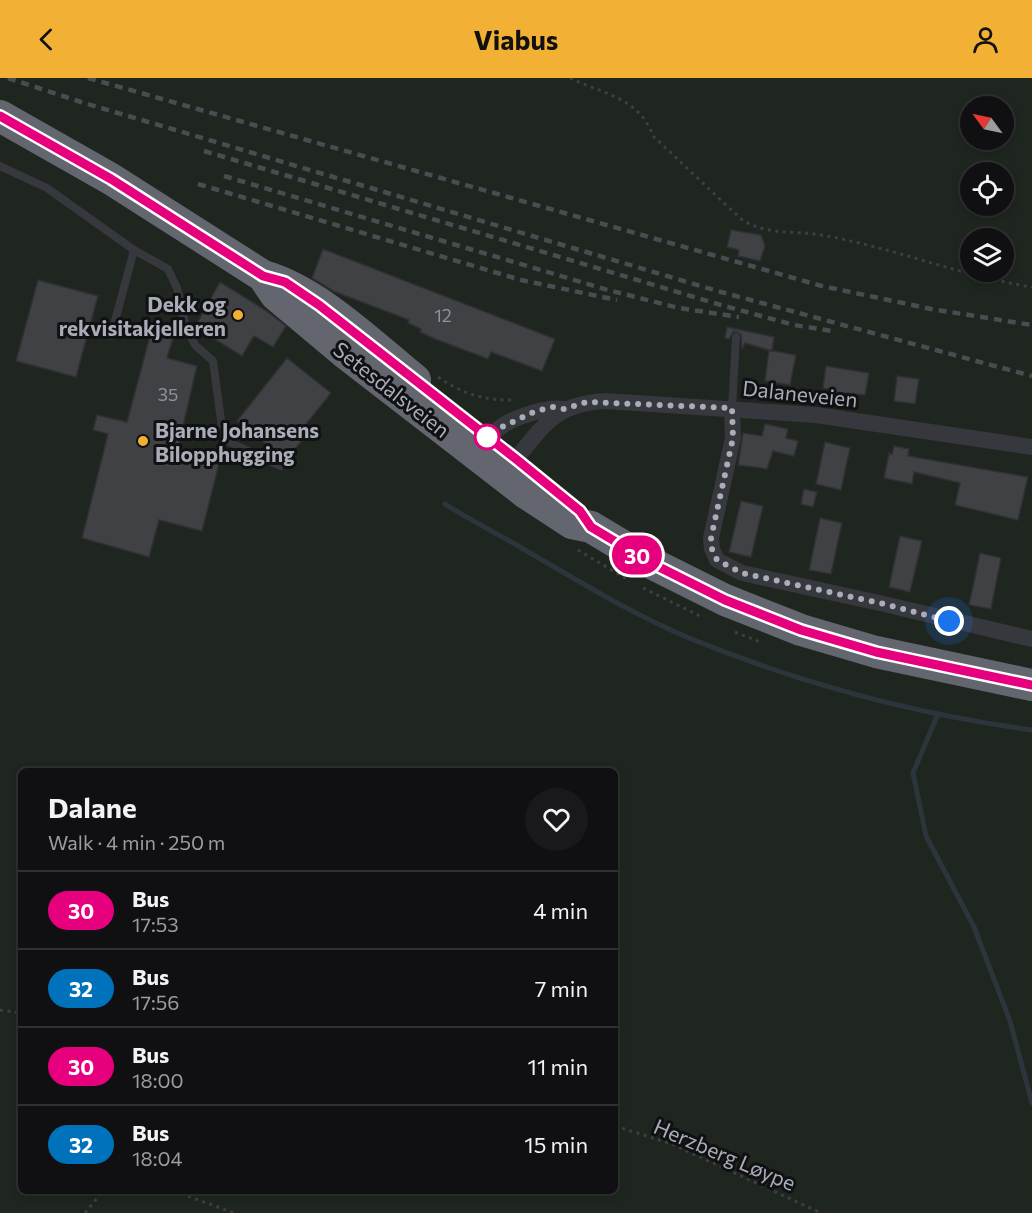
<!DOCTYPE html>
<meta charset="utf-8">
<style>
:root{--surface:#101012;--page:#19191b;--text:#f1f3f6;--muted:#9c9d9f;--line:#303032;--accent:#f2b134}
body{margin:0;font-family:Commissioner,sans-serif;background:var(--page);color:var(--text);height:100vh;display:flex;flex-direction:column;font-size:22px;white-space:nowrap}
*{box-sizing:border-box;margin:0}
p{font-size:20px;color:var(--muted)}
.icon{flex:none;width:33px;height:33px;fill:none;stroke:currentColor;stroke-width:2;stroke-linecap:round;stroke-linejoin:round}
.map{position:relative;flex:1;overflow:hidden}
.sheet{position:absolute;left:18px;top:690px;width:600px;height:426px;display:flex;flex-direction:column;background:var(--surface);border-radius:9px;box-shadow:0 3px 9px #0003,0 0 0 2px var(--line)}
.sheet>*{flex:none}
.badge{padding:0 12px;border-radius:20px;font-size:21px;line-height:39px}
.needle{width:39px;rotate:303deg}
.tools{position:absolute;left:960px;top:18px;display:grid;gap:12px}
.tools a{display:grid;place-items:center;width:54px;height:54px;border-radius:50%;background:var(--surface);box-shadow:0 3px 9px #0003,0 0 0 2px var(--line);font-size:30px}
.you{position:absolute;width:30px;height:30px;margin:-15px;border:4px solid #fff;border-radius:50%;background:#1a73e8;box-shadow:0 0 0 9px #1a73e833}
.map>.badge{position:absolute;translate:-50% -50%;box-shadow:0 0 0 3px #fff}
.round{display:grid;place-items:center;flex:none;width:63px;height:63px;border-radius:32px;background:var(--page)}
.headline{display:flex;align-items:center;justify-content:space-between;height:102px;padding:0 30px}
h1{font-size:28px;font-weight:700;line-height:45px}
ul{padding:0;list-style:none}
li{display:flex;align-items:center;gap:18px;height:78px;padding:0 30px;border-top:2px solid var(--line)}
li div{flex:1}
li b{display:block;font-size:22px}
li em{font-style:normal}
li .badge{min-width:66px;font-weight:700;text-align:center}
header{display:flex;justify-content:space-between;align-items:center;height:78px;padding:0 30px;background:var(--accent);color:#111;font-size:27px;font-weight:700}
.map>svg:first-child{display:block}
.green{fill:#1e261f;fill-rule:evenodd}
.lines{fill:none;stroke-linecap:round;stroke-linejoin:round}
.stream{stroke:#2c353c;stroke-width:5}
.building{fill:#404145;stroke:#303034;stroke-width:1.5}
.path{stroke:#3d3f44;stroke-width:3;stroke-dasharray:3 4.5;stroke-linecap:butt}
.lane{stroke:#37383d;stroke-width:8}
.street{stroke:#37383d;stroke-width:16}
.highway{stroke:#63666e;stroke-width:32}
.rail{stroke:#4a4c52;stroke-width:4.5;stroke-dasharray:8 6;stroke-linecap:butt}
.line-casing{stroke:#fff;stroke-width:14}
.line{stroke:#e6007e;stroke-width:9}
.walk{stroke:#a8adb8;stroke-width:6;stroke-dasharray:0 10.8}
.poi-dot{fill:#f2b134;stroke:#111113;stroke-width:2}
.stop-dot{fill:#fff;stroke:#e6007e;stroke-width:3}
.labels{text-anchor:middle;dominant-baseline:central;stroke-width:6;stroke-linejoin:round;paint-order:stroke}
.number-label{font-size:18px;fill:#8e929b}
.poi-label{font-size:21px;font-weight:bold;fill:#a8adb8;stroke:#111113;text-anchor:end}
.street-label{font-size:21px;fill:#a8adb8;stroke:#111113}
</style>
<header><svg class="icon" aria-label="back" viewBox="0 0 24 24"><path d="M15 5l-7 7 7 7"/></svg>Viabus<svg class="icon" aria-label="person" viewBox="0 0 24 24"><circle cx="12" cy="8" r="4"/><path d="M4 21q1-7 8-7t8 7"/></svg></header>
<div class="map">
<svg width="1032" height="1135" viewBox="0 0 1032 1135">
<rect width="100%" height="100%" fill="#161618"/>
<path class="green" d="M0,0h1032v1135h-1032zM970,28h34v34h-34zM970,94h34v34h-34zM970,160h34v34h-34zM21,693h594v420h-594z"/>
<g class="lines">
<path class="stream" d="M445,426c25,16 51,29 75,43 55,32 110,66 169,91 110,45 226,76 343,92
M938,636l-25,59 13,63 48,91 36,94 22,82"/>
</g>
<path class="building" d="M731,152l30,5 4,11 -5,15 -22,-5 1,-6 -12,-3z
M323,171l232,90 -13,32 -51,-19 -3,7 -53,-20 -15,-7 1,-3 -13,-6 1,-3 -76,-29 -21,-13z
M38,202l60,16 -22,81 -60,-16z
M220,204l45,28 21,16 -13,21 -19,-11 -12,20 -47,-29z
M727,249l47,10 -2,14 -27,-8 -3,7 -1,-16 -7,-3 -5,8 -4,-1z
M151,254l22,6 -6,20 30,8 -19,82 42,12 -18,71 -43,-11 -10,37 -67,-19 26,-104 -15,-4 4,-15 30,7z
M769,272l27,5 -6,30 -25,-4z
M287,280l44,35 -33,41 6,4 -18,22 -49,-39z
M826,288l43,7 -4,22 -32,-3 1,-2 -11,-2z
M897,298l22,3 -4,25 -21,-3z
M765,346l23,5 -2,9 12,3 -4,15 -21,-5 -6,18 -29,-4 5,-32 19,3z
M825,364l25,6 -9,42 -25,-6z
M894,368l15,3 -1,7 120,21 -10,43 -63,-15 5,-22 -46,-11 -2,12 -28,-6 5,-25 3,1z
M804,411l13,3 -4,15 -12,-3z
M741,423l22,5 -12,51 -22,-5z
M820,440l22,5 -11,51 -22,-4z
M900,458l22,5 -12,51 -21,-5z
M980,475l21,5 -10,51 -22,-4z"/>
<g class="lines">
<path class="path" d="M570,0c33,16 70,20 83,58l88,83c26,17 52,11 80,16 71,12 139,41 211,52
M438,299c24,17 48,24 78,23
M578,472l52,31
M643,510l59,29
M735,554l25,10
M0,932l21,3
M615,1048l57,18 149,69
M174,1113l60,22
M85,1135l18,-22"/>
<path class="lane" d="M0,88l47,22 87,62 -23,86
M134,172l34,19 9,19 9,39 9,18 18,16 9,67 7,14 51,24
M732,330l4,-71"/>
<path class="street" d="M732,330l1,30 -22,100 1,11 5,11 25,13 142,31 148,35
M564,331c-19,-3 -65,11 -74,30 -3,6 -2,17 -3,24l29,-4c29,-36 42,-56 90,-58l210,14 216,32"/>
<path class="highway" d="M0,38l111,63 152,97c54,15 109,69 152,104
M263,198l13,19 68,57 182,141 46,30 19,4 60,36 74,37 76,30 75,22 156,33"/>
<path class="rail" d="M8,0l73,24 640,190 311,84
M88,0l734,208 109,23 101,16
M204,73l517,154 73,20 38,6
M224,98l384,114 71,18 60,9
M198,106l323,96 96,20"/>
</g>
<g class="lines">
<g class="line-casing">
<path id="line" d="M0,38l111,63 152,97 22,6 34,23 197,154 64,52 11,16 60,36 74,37 76,30 75,22 156,33"/>
</g>
<use href="#line" class="line"/>
<path class="walk" d="M487,359l3,2 12,-12 34,-16 17,-4 11,2 23,-7 145,6 1,30 -22,100 1,11 5,11 25,13 142,31 65,17"/>
</g>
<g class="poi-dot">
<circle cx="238" cy="237" r="6"/>
<circle cx="143" cy="363" r="6"/>
</g>
<circle class="stop-dot" cx="487" cy="359" r="12"/>
<g class="labels">
<g class="number-label">
<text x="443" y="237">12</text>
<text x="168" y="316">35</text>
</g>
<g class="poi-label">
<text x="226" y="225">Dekk og<tspan x="226" dy="24">rekvisitakjelleren</tspan></text>
<text x="155" y="351" text-anchor="start">Bjarne Johansens<tspan x="155" dy="24">Bilopphugging</tspan></text>
</g>
<g class="street-label">
<text transform="translate(392 311) rotate(38)">Setesdalsveien</text>
<text transform="translate(800 315) rotate(6)">Dalaneveien</text>
<text transform="translate(725 1076) rotate(23)">Herzberg Løype</text>
</g>
</g>
</svg>
<div class="tools">
<a><svg class="needle" viewBox="-14 -14 28 28"><path d="M0-13l5 13h-10z" fill="#e53935"/><path d="M0 13l5-13h-10z" fill="#9c9d9f"/></svg></a>
<a><svg class="icon" aria-label="locate" viewBox="0 0 24 24"><circle cx="12" cy="12" r="6"/><path d="M12 2v4M12 18v4M2 12h4M18 12h4"/></svg></a>
<a><svg class="icon" aria-label="layers" viewBox="0 0 24 24"><path d="M12 4l9 5-9 5-9-5zM3 14l9 5 9-5"/></svg></a>
</div>
<div class="you" style="left:949px;top:543px"></div>
<b class="badge" style="left:637px;top:477px;background:#e6007e;color:#fff">30</b>
<section class="sheet">
<div class="headline"><div><h1>Dalane</h1><p>Walk · 4 min · 250 m</p></div><a class="round"><svg class="icon" aria-label="heart" viewBox="0 0 24 24"><path d="M12 20l-8-8c-3-5 5-10 8-4 3-6 11-1 8 4z"/></svg></a></div>
<ul>
<li><span class="badge" style="background:#e6007e;color:#fff">30</span><div><b>Bus</b><p>17:53</p></div><em>4 min</em></li>
<li><span class="badge" style="background:#0072bc;color:#fff">32</span><div><b>Bus</b><p>17:56</p></div><em>7 min</em></li>
<li><span class="badge" style="background:#e6007e;color:#fff">30</span><div><b>Bus</b><p>18:00</p></div><em>11 min</em></li>
<li><span class="badge" style="background:#0072bc;color:#fff">32</span><div><b>Bus</b><p>18:04</p></div><em>15 min</em></li>
</ul>
</section>
</div>
